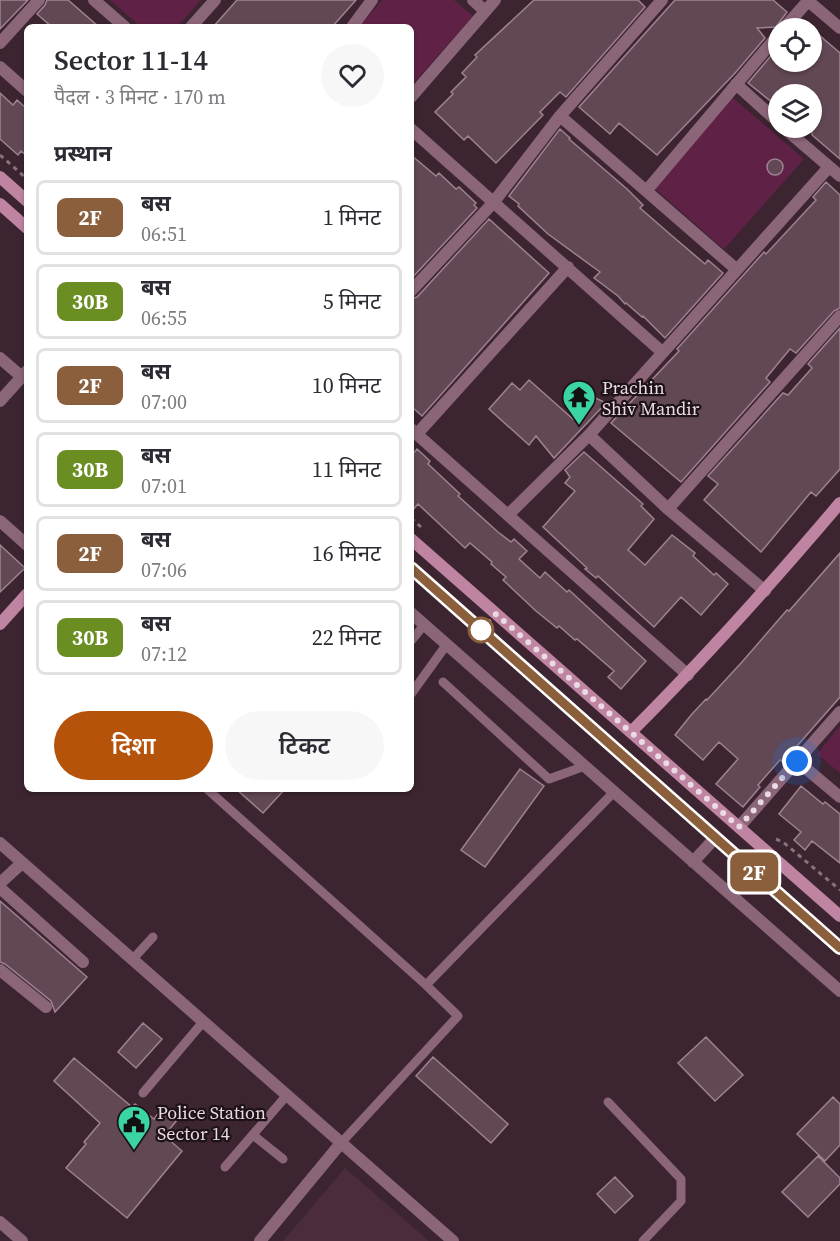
<!DOCTYPE html>
<html lang="hi">
<meta charset="utf-8">
<style>
:root{--surface:#fff;--page:#f7f7f7;--text:#2b2b33;--muted:#7c7c81;--line:#e1e1e2;--accent:#b45309}
body{margin:0;font-family:"Source Serif 4","Noto Sans Devanagari",serif;background:var(--page);color:var(--text);height:100vh;display:flex;flex-direction:column;font-size:22px;white-space:nowrap}
*{box-sizing:border-box;margin:0}
p{font-size:20px;color:var(--muted)}
.icon{flex:none;width:33px;height:33px;fill:none;stroke:currentColor;stroke-width:2;stroke-linecap:round;stroke-linejoin:round}
.map{position:relative;flex:1;overflow:hidden}
.panel{position:absolute;left:24px;top:24px;width:390px;height:768px;display:flex;flex-direction:column;background:var(--surface);border-radius:9px;box-shadow:0 2px 4px #0004}
.panel>*{flex:none}
.badge{padding:0 12px;border-radius:9px;font-size:21px;line-height:39px}
.fabs{position:absolute;left:768px;top:18px;display:grid;gap:12px}
.fabs a{display:grid;place-items:center;width:54px;height:54px;border-radius:50%;background:var(--surface);box-shadow:0 2px 4px #0004;font-size:30px}
.you{position:absolute;width:30px;height:30px;margin:-15px;border:4px solid #fff;border-radius:50%;background:#1a73e8;box-shadow:0 0 0 9px #1a73e833}
.map>.badge{position:absolute;translate:-50% -50%;box-shadow:0 0 0 3px #fff}
h2{padding:0 30px;font-size:22px;line-height:54px}
.round{display:grid;place-items:center;flex:none;width:63px;height:63px;border-radius:32px;background:var(--page)}
.overview{display:flex;align-items:center;justify-content:space-between;height:102px;padding:0 30px}
h1{font-size:28px;font-weight:600;line-height:45px}
.primary-button{display:flex;gap:12px;margin-top:auto;padding:12px 30px}
.primary-button a{flex:1;height:69px;border-radius:36px;background:var(--accent);color:#fff;font-size:24px;font-weight:600;line-height:69px;text-align:center}
.primary-button a+a{background:var(--page);color:var(--text)}
ul{padding:0;list-style:none}
li{display:flex;align-items:center;gap:18px;height:75px;margin:0 12px 9px;padding:0 18px;border:3px solid var(--line);border-radius:9px}
li div{flex:1}
li b{display:block;font-size:22px}
li em{font-style:normal}
li .badge{min-width:66px;font-weight:700;text-align:center}
.map>svg:first-child{display:block}
.built{fill:#4a2c3c}
.green{fill:#5f2145}
.building{fill:#624855;stroke:#9f8290;stroke-width:1.5}
.lines{fill:none;stroke-linecap:round;stroke-linejoin:round}
.path{stroke:#88747e;stroke-width:3;stroke-dasharray:4.5 4.5;stroke-linecap:butt}
.lane{stroke:#8b6578;stroke-width:9}
.street{stroke:#8b6578;stroke-width:12}
.secondary{stroke:#bf84a2;stroke-width:12}
.line-casing{stroke:#fff;stroke-width:14}
.line{stroke:#8b5e3c;stroke-width:9}
.walk{stroke:#eadae2;stroke-width:6;stroke-dasharray:0 10.8}
.stop-dot{fill:#fff;stroke:#8b5e3c;stroke-width:3}
.labels{text-anchor:middle;dominant-baseline:central;stroke-width:4.5;stroke-linejoin:round;paint-order:stroke}
.poi-label{font-size:18px;fill:#eadae2;stroke:#1d1217;text-anchor:start}
</style>
<div class="map">
<svg width="840" height="1241" viewBox="0 0 840 1241">
<rect width="100%" height="100%" fill="#3c2531"/>
<path class="built" d="M345,1168l84,73h-146z"/>
<path class="green" d="M110,0h91l-24,27h-36z
M382,0h72l19,16 -62,70v-59h-52z
M732,97l72,62 -80,90 -71,-62z
M840,726v47l-23,-19z"/>
<path class="building" d="M0,0h28l-28,29z
M47,0h21l31,27h-47l-15,-13 8,-9z
M237,0h119l-24,27h-119z
M534,0h104l7,7 -79,90 -6,-5 -20,20 3,3 -47,48 -28,-27 -4,4 -29,-28 18,-18 -2,-2 15,-15 -4,-4 15,-16 -2,-2z
M675,0h98l14,12 -11,15 -19,1 8,10 -29,34 -79,83 -38,-32 -9,11 -31,-27z
M812,29l28,24v106l-28,-24v-41h-34v13l-30,-24 27,-32 3,4v7h34z
M0,93l13,12 4,-5 10,9v47l-6,-5 -3,4 -18,-16z
M560,129l10,9 -1,1 58,50 16,16 -3,3 31,27 34,29 3,-4 15,13 -58,65 -22,-22 -1,1 -16,-14 -1,1 -7,-8 -24,-18 6,-6 -52,-38 -30,-28 1,-2 -10,-8z
M411,155l25,21 3,-3 17,16 3,-2 17,16 -2,2 3,3 -66,71z
M767 167a8 8 0 1 1 16 0a8 8 0 1 1-16 0Z
M826,182l14,13v113l-6,3 -38,42 -6,-4 -24,29 4,4 -89,100 -70,-59 68,-72 -2,-2 87,-97 2,2 50,-54 -3,-3z
M489,219l60,54 -127,143 -11,-10v-107l6,-2z
M840,328v141l-24,27 -5,-4 -50,60 -57,-52 14,-16 -10,-8 75,-83 5,2 24,-27 -4,-4z
M529,380l44,39 16,-16 -10,-9 2,-3 25,12 -52,55 -18,-22 -7,9 -40,-36 23,-26 8,7z
M417,449l13,12 -2,3 32,30 -2,2 40,36 13,10 3,-3 13,12 -8,8 21,19 5,-6 22,20 2,-2 77,71 -25,28 -13,-12 6,-6 -37,-32 -2,1 -16,-14 -2,2 -21,-17 -33,-31 3,-3 -15,-13 1,-2 -22,-19 -5,5 -47,-44 -7,8v-56z
M584,452l59,52 -2,2 13,13 -26,31 17,15 27,-30 23,18 -2,3 21,19 2,-2 12,11 -27,31 -20,-18 -27,30 -56,-51 -2,2 -11,-9 2,-1 -44,-41 32,-36 -10,-8 5,-6 -5,-7z
M0,545l25,23 -25,24z
M840,553v144l-57,65 -3,-2 -22,25 2,2 -17,20 -27,-23 22,-25 -19,-17 -16,18 -28,-25 17,-21 14,-15 1,1 35,-38 45,-52 2,1z
M520,769l24,17 -59,81 -24,-17z
M801,786l22,18 2,-2 15,12v49l-28,-22 -7,9 -11,-10 7,-8 -22,-18z
M236,789h49l-22,24z
M0,901l87,76 -32,35 -4,-11 -46,-37 -5,-2z
M143,1023l19,16 -26,29 -18,-16z
M706,1037l37,38 -28,26 -37,-38z
M433,1057l75,67 -17,19 -75,-67z
M74,1058l58,49 3,-3 19,15 9,-12 15,12 -10,12 4,3 -4,5 14,12 -55,67 -61,-50 20,-24 -2,-2 16,-19 -46,-42z
M833,1097l7,7v41l-15,16 -28,-27z
M818,1156l22,22v6l-32,33 -26,-25z
M615,1177l18,19 -18,17 -18,-19z"/>
<g class="lines">
<path class="path" d="M0,155l27,24
M411,518l10,9
M776,839l7,3 57,48"/>
<path class="lane" d="M411,641l13,-16
M443,682l106,97 36,-13
M411,694l36,-50
M207,789l219,196 188,-193
M132,960l21,-23
M143,1093l60,-71
M608,1102l73,77v22l-38,40
M253,1135l30,24
M341,1143l117,-127 -32,-31
M225,1167l62,-72"/>
<path class="street" d="M94,0l31,27
M473,0l12,11
M807,0l33,28
M191,27l24,-27
M352,27l20,-27
M784,28l24,-27
M0,43l39,-43
M0,67l27,24
M736,84l42,38
M411,97l84,-97
M560,116l176,153
M784,128l56,48
M411,129l251,223
M647,190l131,-155
M411,291l82,-88 67,-87 102,-116
M0,358l22,19
M0,401l27,-30
M411,429l277,246
M417,434l151,-167
M589,435l79,74 97,82
M668,509l172,-193
M508,515l81,-80 240,-268
M0,521l27,24
M411,613l429,378
M797,761l43,36
M739,827l101,-115
M0,843l453,398
M693,862l22,-24
M0,883l22,-20
M0,888l83,74
M0,970l46,37
M0,1222l22,19
M260,1241l81,-98"/>
<path class="secondary" d="M0,177l27,24
M0,204l27,24
M411,539l429,377
M411,568l429,380
M0,624l27,-30
M631,732c73,-73 142,-150 209,-229"/>
</g>
<g class="lines">
<g class="line-casing">
<path id="line" d="M411,568l429,380"/>
</g>
<use href="#line" class="line"/>
<path class="walk" d="M481,630l15,-16 243,213 58,-66"/>
</g>
<defs>
<g id="temple-pin" transform="scale(1.725)"><path d="M0 17L-7.5 6A9.5 9.5 0 1 1 7.5 6Z" fill="#3ad4a5" stroke="#1d1217"/><path d="M0-6L5-2H3V0L6.5 2.5H4V6H1.5V3h-3V6H-4V2.5H-6.5L-3 0V-2H-5Z" fill="#111"/></g>
<g id="civic-pin" transform="scale(1.725)"><path d="M0 17L-7.5 6A9.5 9.5 0 1 1 7.5 6Z" fill="#3ad4a5" stroke="#1d1217"/><path d="M-.6-6.5H3V-4.5H.6V-3L4-1V1h2V6H-6V1h2V-1L-.6-3ZM-1.2 2.5V6h2.4V2.5Z" fill="#111"/></g>
</defs>
<g fill-rule="evenodd">
<use href="#temple-pin" x="579" y="397"/>
<use href="#civic-pin" x="134" y="1122"/>
</g>
<circle class="stop-dot" cx="481" cy="630" r="12"/>
<g class="labels">
<g class="poi-label">
<text x="602" y="387">Prachin<tspan x="602" dy="21">Shiv Mandir</tspan></text>
<text x="157" y="1112">Police Station<tspan x="157" dy="21">Sector 14</tspan></text>
</g>
</g>
</svg>
<div class="fabs">
<a><svg class="icon" aria-label="locate" viewBox="0 0 24 24"><circle cx="12" cy="12" r="6"/><path d="M12 2v4M12 18v4M2 12h4M18 12h4"/></svg></a>
<a><svg class="icon" aria-label="layers" viewBox="0 0 24 24"><path d="M12 4l9 5-9 5-9-5zM3 14l9 5 9-5"/></svg></a>
</div>
<div class="you" style="left:797px;top:761px"></div>
<b class="badge" style="left:754px;top:872px;background:#8b5e3c;color:#fff">2F</b>
<section class="panel">
<div class="overview"><div><h1>Sector 11-14</h1><p>पैदल · 3 मिनट · 170 m</p></div><a class="round"><svg class="icon" aria-label="heart" viewBox="0 0 24 24"><path d="M12 20l-8-8c-3-5 5-10 8-4 3-6 11-1 8 4z"/></svg></a></div>
<h2>प्रस्थान</h2>
<ul>
<li><span class="badge" style="background:#8b5e3c;color:#fff">2F</span><div><b>बस</b><p>06:51</p></div><em>1 मिनट</em></li>
<li><span class="badge" style="background:#6b8e23;color:#fff">30B</span><div><b>बस</b><p>06:55</p></div><em>5 मिनट</em></li>
<li><span class="badge" style="background:#8b5e3c;color:#fff">2F</span><div><b>बस</b><p>07:00</p></div><em>10 मिनट</em></li>
<li><span class="badge" style="background:#6b8e23;color:#fff">30B</span><div><b>बस</b><p>07:01</p></div><em>11 मिनट</em></li>
<li><span class="badge" style="background:#8b5e3c;color:#fff">2F</span><div><b>बस</b><p>07:06</p></div><em>16 मिनट</em></li>
<li><span class="badge" style="background:#6b8e23;color:#fff">30B</span><div><b>बस</b><p>07:12</p></div><em>22 मिनट</em></li>
</ul>
<div class="primary-button"><a>दिशा</a><a>टिकट</a></div>
</section>
</div>
